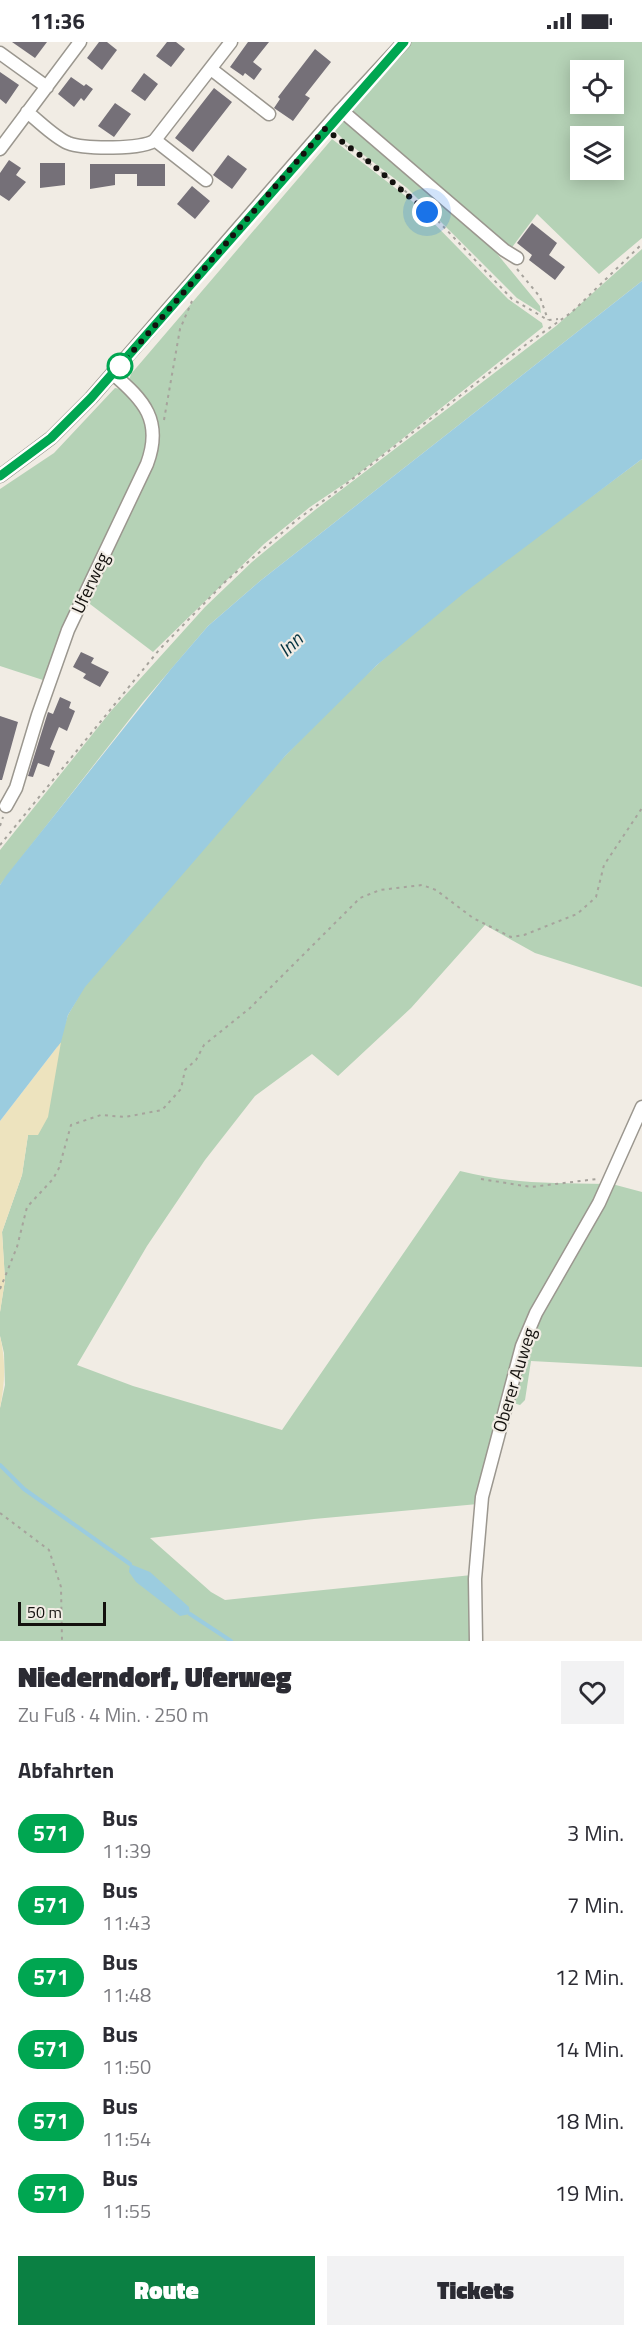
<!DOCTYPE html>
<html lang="de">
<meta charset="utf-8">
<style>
:root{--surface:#fff;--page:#f2f2f3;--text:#2b2b33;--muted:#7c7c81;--accent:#0b8043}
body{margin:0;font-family:"Titillium Web",sans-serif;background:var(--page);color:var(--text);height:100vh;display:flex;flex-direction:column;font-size:22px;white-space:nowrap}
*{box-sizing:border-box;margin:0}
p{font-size:20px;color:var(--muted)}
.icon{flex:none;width:33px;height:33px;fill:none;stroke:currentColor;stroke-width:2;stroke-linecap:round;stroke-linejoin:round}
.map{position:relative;height:1599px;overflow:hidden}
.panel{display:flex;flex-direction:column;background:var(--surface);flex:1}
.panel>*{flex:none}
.badge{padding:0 12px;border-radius:20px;font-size:21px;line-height:39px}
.buttons{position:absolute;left:570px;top:18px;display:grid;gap:12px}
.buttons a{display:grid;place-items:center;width:54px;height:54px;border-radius:0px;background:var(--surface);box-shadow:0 3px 15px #0003;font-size:30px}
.scale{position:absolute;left:18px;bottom:15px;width:88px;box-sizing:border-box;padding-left:6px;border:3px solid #13110e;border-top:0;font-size:16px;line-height:21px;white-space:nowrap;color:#13110e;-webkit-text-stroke:4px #f1ece4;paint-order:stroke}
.you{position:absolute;width:30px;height:30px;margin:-15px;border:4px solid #fff;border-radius:50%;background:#1a73e8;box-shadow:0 0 0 9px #1a73e833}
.map>.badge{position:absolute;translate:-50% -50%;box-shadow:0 0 0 3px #fff}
h2{padding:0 18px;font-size:22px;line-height:54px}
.round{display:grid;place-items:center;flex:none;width:63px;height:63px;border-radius:0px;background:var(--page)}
.head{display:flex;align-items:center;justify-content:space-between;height:102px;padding:0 18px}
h1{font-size:28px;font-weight:800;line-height:45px}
.button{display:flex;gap:12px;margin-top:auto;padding:12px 18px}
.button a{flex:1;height:69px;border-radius:0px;background:var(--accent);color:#fff;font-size:24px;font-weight:800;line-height:69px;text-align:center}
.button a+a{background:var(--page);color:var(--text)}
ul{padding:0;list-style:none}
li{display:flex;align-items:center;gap:18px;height:72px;padding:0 18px}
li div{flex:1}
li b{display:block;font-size:22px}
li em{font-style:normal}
li .badge{min-width:66px;font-weight:700;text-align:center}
.status{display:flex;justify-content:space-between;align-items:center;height:42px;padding:0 30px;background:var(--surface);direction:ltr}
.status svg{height:16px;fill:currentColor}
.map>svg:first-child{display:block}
.green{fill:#b5d2b6;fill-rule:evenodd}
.sand{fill:#ede3be}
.water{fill:#9bccdf}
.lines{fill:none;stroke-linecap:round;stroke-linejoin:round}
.stream{stroke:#9bccdf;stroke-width:4}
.building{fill:#757078}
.minor-casing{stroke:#9b978f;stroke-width:15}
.path{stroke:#a6a39c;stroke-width:2;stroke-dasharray:3 4.5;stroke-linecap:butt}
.minor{stroke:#fff;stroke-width:12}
.line-casing{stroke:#fff;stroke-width:14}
.line{stroke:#00a651;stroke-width:9}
.walk{stroke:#13110e;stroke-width:6;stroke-dasharray:0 10.8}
.stop-dot{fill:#fff;stroke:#00a651;stroke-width:3}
.labels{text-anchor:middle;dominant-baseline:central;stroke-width:4.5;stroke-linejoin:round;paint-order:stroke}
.street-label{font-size:18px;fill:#13110e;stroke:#f1ece4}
.water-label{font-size:20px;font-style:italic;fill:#053341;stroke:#f1ece4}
</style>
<div class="status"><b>11:36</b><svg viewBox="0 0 49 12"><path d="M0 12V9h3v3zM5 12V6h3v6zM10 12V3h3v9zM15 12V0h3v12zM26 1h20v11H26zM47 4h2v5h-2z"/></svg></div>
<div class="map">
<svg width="642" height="1599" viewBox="0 0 642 1599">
<rect width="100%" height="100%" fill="#f1ece4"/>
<path class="green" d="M410,0h232v196l-43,36 -62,-60 -27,36 -161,-141zM580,28h34v34h-34zM580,94h34v34h-34z
M345,77l144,125 51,62 1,7 -24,-15 -110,-110 -63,-48 -9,-9 3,-11z
M332,97l80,62 96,98 34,24 1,4 -190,151 -43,29 -46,37 -111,108 -67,-51 71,-165 -28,-56 2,-6z
M642,207v32l-382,300 -52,45 -65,76 -143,183v-35l111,-139 94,-104 47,-45 63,-52 241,-184z
M115,346l11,2 20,25 4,31 -104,235 -46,-15v-177l54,-36z
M642,417v528l-107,-34 -50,-28 -74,83 -73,68 -26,-22 -57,42 -50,64 -58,86 -70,119 56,21 149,44 178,-259c53,13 91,12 145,13l-45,81 -59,147 -18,57 -5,35 -164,15 -164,19 61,54 14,8 247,-25 1,66h-473v-233l5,-23 -1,-32 -4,-17v-24l5,-32 -3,-48 20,-57 6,-40 40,-120 16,-28c94,-110 186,-225 293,-322 82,-75 176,-139 265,-206z
M612,1142l30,8v175l-111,-6 -6,39 -5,5 -10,-3 17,-59z"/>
<path class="sand" d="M61,1000l-13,75 -10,18h-10l-6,40 -20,57 3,48 -5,32v-191z
M0,1294c6,25 5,47 0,72z"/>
<path class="water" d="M642,239v178l-178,134 -87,72 -91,90 -201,232 -17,28 -7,27 -61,79v-236l6,-9 165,-207 37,-43 52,-45z
M130,1522l20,8 39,35 1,7 -10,2 -44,-34 -7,-10z"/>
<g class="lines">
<path class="stream" d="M0,1423l24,24 106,75
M190,1572l41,27"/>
</g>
<path class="building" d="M12,0h35l-12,16z
M99,0h8l10,8 -15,20 -15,-12z
M167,0h9l9,7 -14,18 -15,-11z
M248,0h21l-16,20 9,7 -8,11 -9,-7 -2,3 -13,-9z
M315,7l16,13 -26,33 5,3 -17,23 -19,-13 6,-9 -2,-2z
M0,30l19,13 -13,19 -6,-5z
M144,31l14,11 -13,17 -14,-10z
M71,35l13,9 2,-2 7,5 -9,12 -3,-3 -7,9 -16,-13z
M214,46l18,14 -39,50 -18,-14z
M115,61l16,11 -17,23 -16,-11z
M228,113l19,14 -15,20 -19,-14z
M9,118l12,8 -5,7 10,7 -17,19 -9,-6v-22z
M40,121h25v22l-25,3z
M90,122h75v22h-28v-12h-22v11l-25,4z
M192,144l18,15 -15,18 -18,-15z
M532,181l25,20 -8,12 16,12 -10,13 -26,-20 3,-5 -15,-12z
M81,610l13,6 -3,5 18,9 -9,15 -17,-9 3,-4 -13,-7z
M60,655l11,5 -2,6 6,3 -8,20 -8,-4 -9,22 5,2 -6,16 -11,-4 -5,14 -5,-1 20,-64 5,2z
M0,674l18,6 -16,58h-2z"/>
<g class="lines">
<g class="minor-casing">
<path id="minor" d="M0,11l47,34
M211,27l58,45
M341,68l163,140 13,8
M27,70c13,10 27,25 41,31 15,6 76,7 87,-3l51,40
M155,98l76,-98
M0,107l80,-107
M0,434l51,-38 40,-40 250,-288 63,-68
M6,764l10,-18 22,-73 30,-85 79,-166c16,-43 -3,-64 -34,-90
M476,1599l-1,-62 7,-82 40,-151 14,-33 63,-110 43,-96"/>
</g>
<path class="path" d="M333,94l69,52 38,35 72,76 36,21 10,-1
M517,227l23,28 8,23
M164,378l16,-91 12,-28
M0,784l3,-9
M0,803l159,-195 67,-69 72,-62 39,-28 191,-148 44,-31 70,-68
M481,1137l50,8 66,-8
M0,1247l17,-42 10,-40 26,-28 6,-11 12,-43 30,-10 24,2 37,-7 19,-21 4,-19 11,-10 8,-15 46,-37 110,-110 20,-8 42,-5 14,5 37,28 38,19 13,-2 53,-21 19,-17 8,-32 38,-57
M0,1471l49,37 12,37 1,54"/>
<use href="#minor" class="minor"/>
</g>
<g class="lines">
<g class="line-casing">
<path id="line" d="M0,434l51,-38 40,-40 313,-356"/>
</g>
<use href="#line" class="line"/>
<path class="walk" d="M120,324l205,-237 43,32 59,51"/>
</g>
<circle class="stop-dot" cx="120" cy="324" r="12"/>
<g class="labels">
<g class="street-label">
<text transform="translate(90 541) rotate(-65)">Uferweg</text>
<text transform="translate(514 1338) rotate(-73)">Oberer Auweg</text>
</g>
<g class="water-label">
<text transform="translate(290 602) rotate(-44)">Inn</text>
</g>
</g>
</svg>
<div class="buttons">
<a><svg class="icon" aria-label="locate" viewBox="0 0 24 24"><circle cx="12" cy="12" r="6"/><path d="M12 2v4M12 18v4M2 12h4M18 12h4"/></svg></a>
<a><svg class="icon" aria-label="layers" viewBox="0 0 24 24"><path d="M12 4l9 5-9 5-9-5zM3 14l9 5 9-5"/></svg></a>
</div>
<div class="scale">50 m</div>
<div class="you" style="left:427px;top:170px"></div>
</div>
<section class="panel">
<div class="head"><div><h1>Niederndorf, Uferweg</h1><p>Zu Fuß · 4 Min. · 250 m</p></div><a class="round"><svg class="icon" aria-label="heart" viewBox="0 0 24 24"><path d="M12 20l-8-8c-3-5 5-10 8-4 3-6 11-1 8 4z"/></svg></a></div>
<h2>Abfahrten</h2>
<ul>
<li><span class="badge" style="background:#00a651;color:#fff">571</span><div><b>Bus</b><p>11:39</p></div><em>3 Min.</em></li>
<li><span class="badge" style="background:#00a651;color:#fff">571</span><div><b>Bus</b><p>11:43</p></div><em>7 Min.</em></li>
<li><span class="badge" style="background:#00a651;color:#fff">571</span><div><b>Bus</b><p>11:48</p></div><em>12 Min.</em></li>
<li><span class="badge" style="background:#00a651;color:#fff">571</span><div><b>Bus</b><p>11:50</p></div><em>14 Min.</em></li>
<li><span class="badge" style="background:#00a651;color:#fff">571</span><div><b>Bus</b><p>11:54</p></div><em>18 Min.</em></li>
<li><span class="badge" style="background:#00a651;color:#fff">571</span><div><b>Bus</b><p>11:55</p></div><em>19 Min.</em></li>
</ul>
<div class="button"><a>Route</a><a>Tickets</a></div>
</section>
